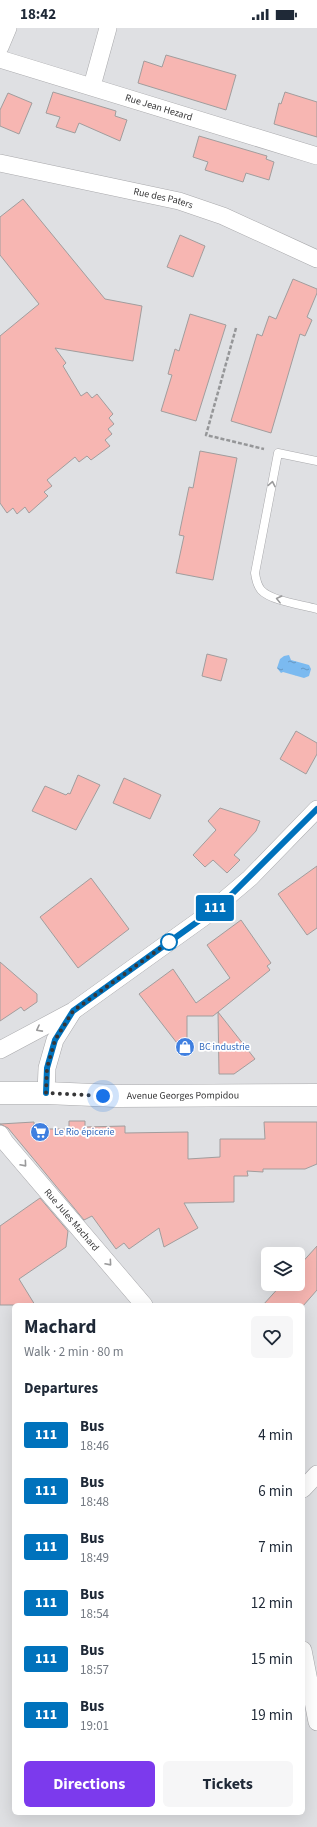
<!DOCTYPE html>
<meta charset="utf-8">
<style>
:root{--surface:#fff;--page:#f6f6f7;--text:#1f2937;--muted:#747a83;--accent:#7c3aed}
body{margin:0;font-family:"Source Sans 3",sans-serif;background:var(--page);color:var(--text);height:100vh;display:flex;flex-direction:column;font-size:15px;white-space:nowrap}
*{box-sizing:border-box;margin:0}
p{font-size:13px;color:var(--muted)}
.icon{flex:none;width:22px;height:22px;fill:none;stroke:currentColor;stroke-width:2;stroke-linecap:round;stroke-linejoin:round}
.map{position:relative;flex:1;overflow:hidden}
.side{position:absolute;left:12px;top:1275px;width:293px;height:512px;display:flex;flex-direction:column;background:var(--surface);border-radius:6px;box-shadow:0 4px 16px #0002}
.side>*{flex:none}
.badge{padding:0 8px;border-radius:3px;font-size:14px;line-height:26px}
.buttons{position:absolute;left:261px;top:1219px;display:grid;gap:8px}
.buttons a{display:grid;place-items:center;width:44px;height:44px;border-radius:6px;background:var(--surface);box-shadow:0 4px 16px #0002;font-size:20px}
.you{position:absolute;width:20px;height:20px;margin:-10px;border:3px solid #fff;border-radius:50%;background:#1a73e8;box-shadow:0 0 0 6px #1a73e833}
.map>.badge{position:absolute;translate:-50% -50%;box-shadow:0 0 0 2px #fff}
h2{padding:0 12px;font-size:15px;line-height:36px}
.round{display:grid;place-items:center;flex:none;width:42px;height:42px;border-radius:6px;background:var(--page)}
.overview{display:flex;align-items:center;justify-content:space-between;height:68px;padding:0 12px}
h1{font-size:19px;font-weight:700;line-height:30px}
.cta{display:flex;gap:8px;margin-top:auto;padding:8px 12px}
.cta a{flex:1;height:46px;border-radius:6px;background:var(--accent);color:#fff;font-size:16px;font-weight:700;line-height:46px;text-align:center}
.cta a+a{background:var(--page);color:var(--text)}
ul{padding:0;list-style:none}
li{display:flex;align-items:center;gap:12px;height:56px;padding:0 12px}
li div{flex:1}
li b{display:block;font-size:15px}
li em{font-style:normal}
li .badge{min-width:44px;font-weight:700;text-align:center}
.status{display:flex;justify-content:space-between;align-items:center;height:28px;padding:0 20px;background:var(--surface);direction:ltr}
.status svg{height:11px;fill:currentColor}
.map>svg:first-child{display:block}
.water{fill:url(#water-ripples)}
.building{fill:#f7b6b2;stroke:#a19d9d}
.lines{fill:none;stroke-linecap:round;stroke-linejoin:round}
.lane-casing{stroke:#a9a9ac;stroke-width:9}
.street-casing{stroke:#a9a9ac;stroke-width:18}
.secondary-casing{stroke:#a9a9ac;stroke-width:23}
.path{stroke:#959698;stroke-width:2.5;stroke-dasharray:4 2;stroke-linecap:butt}
.lane{stroke:#fff;stroke-width:8}
.street{stroke:#fff;stroke-width:17}
.secondary{stroke:#fff;stroke-width:22}
.oneway{stroke:#9a9a9b}
.line-casing{stroke:#fff;stroke-width:9}
.line{stroke:#0072bc;stroke-width:6}
.walk{stroke:#363637;stroke-width:4;stroke-dasharray:0 7.2}
.stop-dot{fill:#fff;stroke:#0072bc;stroke-width:2}
.labels{text-anchor:middle;dominant-baseline:central;stroke-width:3.5;stroke-linejoin:round;paint-order:stroke}
.street-label{font-size:10px;fill:#363637;stroke:#fff}
.shop-label{font-size:10px;fill:#366cbe;stroke:#fff;text-anchor:start}
</style>
<div class="status"><b>18:42</b><svg viewBox="0 0 49 12"><path d="M0 12V9h3v3zM5 12V6h3v6zM10 12V3h3v9zM15 12V0h3v12zM26 1h20v11H26zM47 4h2v5h-2z"/></svg></div>
<div class="map">
<svg width="317" height="1799" viewBox="0 0 317 1799">
<defs>
<pattern id="water-ripples" width="26" height="14" patternUnits="userSpaceOnUse"><rect width="26" height="14" fill="#7bbaf0"/><path d="M2 4q2-2 4 0t4 0M15 11q2-2 4 0t4 0" fill="none" stroke="#6698c3"/></pattern>
</defs>
<rect width="100%" height="100%" fill="#dfe0e3"/>
<path class="water" d="M289,627l2,5 18,5 2,4 -2,7 -5,2 -21,-6 -2,1 -4,-5 3,-9 4,-3z"/>
<path class="building" d="M166,27l70,20 -10,35 -88,-27 6,-22 18,6z
M53,64l63,19 -1,5 12,4 -7,21 -41,-18 -4,10 -19,-6 4,-10 -14,-4z
M285,64l32,10v35l-43,-13 5,-21 2,1z
M8,65l24,10 -13,31 -19,-8v-16z
M199,108l68,20 -1,3 8,3 -5,18 -23,-7 -3,9 -38,-12 3,-8 -15,-5z
M23,171l82,100 37,7 -9,55 -78,-13 11,15 -3,3 18,30 6,-4 5,6 5,-4 16,20 -4,4 5,6 -6,5 4,5 -7,6 5,6 -19,14 -4,-4 -8,6 -4,-5 -28,23 5,6 -8,6 4,4 -19,17 -4,-6 -8,7 -4,-6 -6,5 -7,-10v-167l39,-32 -39,-49v-38z
M180,207l25,11 -12,31 -26,-10z
M293,251l24,10v4l-10,24 5,3 -7,16 -5,-2 -29,99 -40,-12 26,-87 5,2 7,-20 7,3z
M190,286l36,11 -30,96 -35,-10 11,-36 -4,-1 7,-25 4,2z
M200,423l37,7 -24,122 -37,-7 8,-37 -5,-1 10,-48 4,1z
M207,626l20,5 -6,22 -19,-5z
M296,703l21,12v11l-11,20 -26,-15z
M78,747l22,10 -24,45 -44,-19 13,-25 21,9 2,-2 2,1z
M124,750l37,17 -11,24 -37,-16z
M220,780l40,13 -4,10 -22,24 6,5 -13,13 -14,-13 -8,7 -12,-12 23,-25 -8,-9z
M317,838v62l-10,7 -29,-41z
M91,850l38,51 -51,39 -38,-51z
M241,892l30,43 -4,3 3,4 -52,42 37,47 -21,15h-15l-1,-62 -5,4h-26v40l-48,-62 34,-25 23,34 34,-25 -23,-33z
M0,934l37,32v8l-13,9 -3,-4 -21,14z
M69,1093h16v6l40,-1v7l63,-1v27l32,-2v-18h45l-1,-17h53v42l-12,5h-42v3l-16,-1 1,5h-14v26l-50,1 14,25 -34,19 -5,-19 -30,21 -5,-6 -8,6 -24,-33 -8,4 -76,-92 -8,-4 34,-2v7h35z
M40,1170l28,33 -2,16 -47,32 16,26h-35v-79z
M317,1218v44l-14,16 -40,-1 19,-21h16v-17z"/>
<g class="lines">
<g class="lane-casing">
<path id="lane" d="M317,433l-39,-8 -23,120c1,7 2,12 6,17 10,11 42,15 56,19"/>
</g>
<g class="street-casing">
<g id="street">
<path d="M0,19l8,-19"/>
<path id="s1" d="M0,31l317,97"/>
<path d="M92,58l16,-58"/>
<path id="s2" d="M0,135l179,38 44,15 94,43"/>
<path d="M0,1022l73,-39 131,-94 46,-39 67,-69"/>
<path d="M46,1065l1,-25 8,-28 17,-27"/>
<path id="s3" d="M0,1106l5,8 139,163"/>
<path d="M303,1461l14,-15"/>
<path d="M303,1622l14,72"/>
</g>
</g>
<g class="secondary-casing">
<g id="secondary">
<path id="s4" d="M0,1065h46l71,3 200,-1"/>
</g>
</g>
<path class="path" d="M236,300l-30,107 58,14"/>
<use href="#lane" class="lane"/>
<use href="#street" class="street"/>
<use href="#secondary" class="secondary"/>
</g>
<defs><path id="oneway-chevron" d="M-2-3.5L2.5 0L-2 3.5" fill="none" stroke-width="1.6" stroke-linecap="round" stroke-linejoin="round"/></defs>
<g class="oneway">
<use href="#oneway-chevron" transform="translate(272 456) rotate(-79)"/>
<use href="#oneway-chevron" transform="translate(279 571) rotate(-166)"/>
<use href="#oneway-chevron" transform="translate(39 1001) rotate(152)"/>
<use href="#oneway-chevron" transform="translate(24 1136) rotate(49)"/>
<use href="#oneway-chevron" transform="translate(109 1235) rotate(49)"/>
</g>
<g class="lines">
<g class="line-casing">
<path id="line" d="M46,1065l1,-25 8,-28 18,-29 131,-94 24,-19 89,-89"/>
</g>
<use href="#line" class="line"/>
<path class="walk" d="M103,1068l-57,-3 1,-25 8,-28 18,-29 96,-69"/>
</g>
<defs>
<g id="shop-disc" transform="scale(1)"><circle r="9.5" fill="#3f7fe0" stroke="#fff"/><path d="M-5-2.5h2.3a2.7 3.5 0 0 1 5.4 0H5L5.5 6h-11ZM-1.5-2.5h3a1.5 2.3 0 0 0-3 0Z" fill="#fff"/></g>
<g id="supermarket-disc" transform="scale(1)"><circle r="9.5" fill="#3f7fe0" stroke="#fff"/><path d="M-6-5.5h2.5l.6 2H6L4.5 2H-2.5L-4.4-4H-6ZM-1.5 3.2a1.3 1.3 0 1 0 .1 0ZM3 3.2a1.3 1.3 0 1 0 .1 0Z" fill="#fff"/></g>
</defs>
<g fill-rule="evenodd">
<use href="#shop-disc" x="185" y="1019"/>
<use href="#supermarket-disc" x="40" y="1104"/>
</g>
<circle class="stop-dot" cx="169" cy="914" r="8"/>
<g class="labels">
<g class="street-label">
<text stroke="none"><textPath href="#s1" startOffset="166">Rue Jean Hezard</textPath></text>
<text stroke="none"><textPath href="#s2" startOffset="167">Rue des Paters</textPath></text>
<text stroke="none"><textPath href="#s4" startOffset="183">Avenue Georges Pompidou</textPath></text>
<text stroke="none"><textPath href="#s3" startOffset="112">Rue Jules Machard</textPath></text>
</g>
<g class="shop-label">
<text x="199" y="1019">BC industrie</text>
<text x="54" y="1104">Le Rio épicerie</text>
</g>
</g>
</svg>
<div class="buttons">
<a><svg class="icon" aria-label="layers" viewBox="0 0 24 24"><path d="M12 4l9 5-9 5-9-5zM3 14l9 5 9-5"/></svg></a>
</div>
<div class="you" style="left:103px;top:1068px"></div>
<b class="badge" style="left:215px;top:880px;background:#0072bc;color:#fff">111</b>
<section class="side">
<div class="overview"><div><h1>Machard</h1><p>Walk · 2 min · 80 m</p></div><a class="round"><svg class="icon" aria-label="heart" viewBox="0 0 24 24"><path d="M12 20l-8-8c-3-5 5-10 8-4 3-6 11-1 8 4z"/></svg></a></div>
<h2>Departures</h2>
<ul>
<li><span class="badge" style="background:#0072bc;color:#fff">111</span><div><b>Bus</b><p>18:46</p></div><em>4 min</em></li>
<li><span class="badge" style="background:#0072bc;color:#fff">111</span><div><b>Bus</b><p>18:48</p></div><em>6 min</em></li>
<li><span class="badge" style="background:#0072bc;color:#fff">111</span><div><b>Bus</b><p>18:49</p></div><em>7 min</em></li>
<li><span class="badge" style="background:#0072bc;color:#fff">111</span><div><b>Bus</b><p>18:54</p></div><em>12 min</em></li>
<li><span class="badge" style="background:#0072bc;color:#fff">111</span><div><b>Bus</b><p>18:57</p></div><em>15 min</em></li>
<li><span class="badge" style="background:#0072bc;color:#fff">111</span><div><b>Bus</b><p>19:01</p></div><em>19 min</em></li>
</ul>
<div class="cta"><a>Directions</a><a>Tickets</a></div>
</section>
</div>
